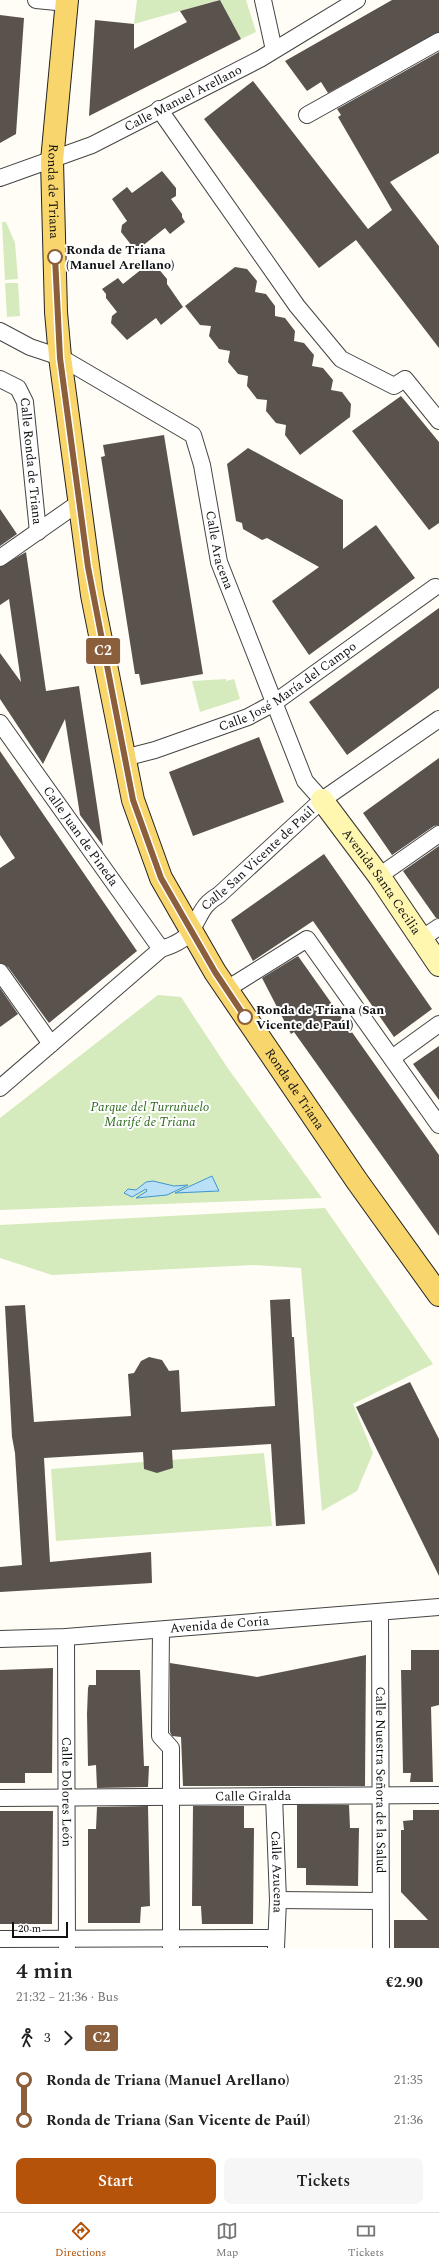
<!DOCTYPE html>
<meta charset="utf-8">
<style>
:root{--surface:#fff;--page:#f6f6f6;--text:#222;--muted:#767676;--line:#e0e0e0;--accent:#b45309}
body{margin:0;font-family:Spectral,serif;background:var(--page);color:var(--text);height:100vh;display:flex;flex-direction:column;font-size:15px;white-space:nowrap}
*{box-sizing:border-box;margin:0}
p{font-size:13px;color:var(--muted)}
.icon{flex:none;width:22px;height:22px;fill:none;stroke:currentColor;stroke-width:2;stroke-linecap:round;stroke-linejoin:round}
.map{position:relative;height:1948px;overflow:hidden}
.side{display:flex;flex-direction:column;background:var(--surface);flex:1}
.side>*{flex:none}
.badge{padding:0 8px;border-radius:3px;font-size:14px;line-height:26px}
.scale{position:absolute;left:12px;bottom:10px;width:56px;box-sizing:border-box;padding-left:4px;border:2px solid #111;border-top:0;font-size:11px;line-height:14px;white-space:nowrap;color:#111;-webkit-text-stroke:3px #fff;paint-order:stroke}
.map>.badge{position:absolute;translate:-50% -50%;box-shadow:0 0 0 2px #fff}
.legs{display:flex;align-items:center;gap:6px;height:44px;padding:0 16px;font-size:13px}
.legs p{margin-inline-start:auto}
.overview{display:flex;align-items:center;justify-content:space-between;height:68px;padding:0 16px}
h1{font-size:22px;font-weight:600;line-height:30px}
.button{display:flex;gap:8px;margin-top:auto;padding:8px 16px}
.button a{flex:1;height:46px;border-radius:8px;background:var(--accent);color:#fff;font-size:16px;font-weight:600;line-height:46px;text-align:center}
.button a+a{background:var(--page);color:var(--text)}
ul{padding:0 16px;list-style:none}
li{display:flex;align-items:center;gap:14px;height:40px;font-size:15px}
li i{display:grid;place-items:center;width:6px;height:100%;margin:0 5px;background:currentColor}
li i::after{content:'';width:10px;height:10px;margin:-5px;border:3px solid;border-radius:50%;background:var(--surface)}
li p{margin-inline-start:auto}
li:first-child i{background:linear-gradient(#0000 50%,currentColor 0)}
li:last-child i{background:linear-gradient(currentColor 50%,#0000 0)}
.tabs{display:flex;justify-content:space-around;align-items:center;height:56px;border-top:1px solid var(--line);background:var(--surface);font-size:11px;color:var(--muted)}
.tabs a{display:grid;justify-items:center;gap:2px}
.tabs .current{color:var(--accent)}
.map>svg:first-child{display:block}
.green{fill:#d5ebbd}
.water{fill:#b9e0f7;stroke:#3f96cf}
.building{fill:#5a524d}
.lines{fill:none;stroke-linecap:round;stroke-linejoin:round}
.street-casing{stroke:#444;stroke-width:18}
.secondary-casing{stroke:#333;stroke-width:24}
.primary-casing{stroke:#222;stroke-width:24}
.street{stroke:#fff;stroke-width:16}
.secondary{stroke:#fff6b0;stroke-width:22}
.primary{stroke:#f9d66b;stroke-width:22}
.line-1-casing{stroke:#fff;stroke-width:9}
.line-1{stroke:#8b5e3c;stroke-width:6}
.stop-1-dot{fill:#fff;stroke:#8b5e3c;stroke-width:2}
.labels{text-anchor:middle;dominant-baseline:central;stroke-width:4;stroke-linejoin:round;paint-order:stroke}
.street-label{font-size:13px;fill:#111;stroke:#fff}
.stop-label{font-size:13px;font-weight:bold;fill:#111;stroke:#fff;text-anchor:start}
.park-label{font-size:13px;font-style:italic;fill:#2f6b1f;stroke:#fff}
</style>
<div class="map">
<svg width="439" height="1948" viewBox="0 0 439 1948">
<rect width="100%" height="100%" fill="#fffdf5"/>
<path class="green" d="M137,0h82l-85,24z
M220,0h26l10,32 -15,7z
M2,222h4l9,21 3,36 -13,1z
M5,283h13l2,33 -13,1z
M226,679v2l8,-2 6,20 -40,13 -8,-31z
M158,995l23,2 46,70 95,131 -322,12v-92z
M325,1208l108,156 -80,40 20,49 -16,38 -35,20 -21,-243 -48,-3 -201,10 -52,-17v-33z
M264,1453l8,73 -216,15 -5,-72z"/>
<path class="water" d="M212,1176l7,15 -44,2z
M153,1181l21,5 14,-1 -21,10 -31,3 11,-7 -1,-2 -14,8 -8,-4 4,-4 8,1 10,-8z"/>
<path class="building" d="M220,0l21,39 -152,77 6,-96 39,4v25l53,-27 -7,-11z
M392,0h47v32l-111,61 -7,-11 -14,9 -22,-30z
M0,15l24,3 -8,116 -16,9z
M439,52v101l-49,29 49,64v102l-83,-108 -37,28 -115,-149 49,-38 115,148 24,-19 -54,-93 3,-2 -4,-6z
M162,171l14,17v8l-5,3 11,15v3l3,5 -15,12 -5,-6 -29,23 -15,-19 1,-7 5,-4 -15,-22 15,-12 5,6z
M152,261l15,18v5l16,23 -22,18 -5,-7 -29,22 -16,-17 1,-7 5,-4 -11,-14v-4l-4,-5 16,-11 5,6z
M235,267l12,2 10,12 -2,11 11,2 9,12v10l10,2 10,13 -1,10 10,2 10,12 -2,11 11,2 10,12 -2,10 11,2 9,12 -1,13 -50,38 -15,-20 1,-10 -10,-2 -10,-12 1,-11 -10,-1 -10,-13 1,-10 -10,-2 -10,-12 2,-11 -11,-2 -10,-13 2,-10 -11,-1 -15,-19z
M401,396l38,46v81l-10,7 -77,-99z
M164,435l39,239 -62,11 -2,-11h-4l-34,-217 4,-1 -2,-11z
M248,448l95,52v49l33,-24 39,53 -106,77 -37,-54 47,-34 -52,-29 -5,2 -19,-11 -1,-6 -6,-2 -9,-57z
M0,509l17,25 -17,12z
M26,552l20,139 33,-5 24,160 -23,-31 -15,-96 -22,45 -43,-65v-46l21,29 -12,-83 -9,6v-38z
M439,608v80l-92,67 -38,-53z
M259,737l25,65 -91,34 -24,-64z
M0,751l137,200 -88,72 -41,-56 -8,-4v-95l15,-10 -15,-23z
M439,758v67l-5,1 -42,29 -29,-42z
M439,846v72h-3l-33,-47z
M324,854l108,155 -38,28 -81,-116 -60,40 -22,-41z
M298,956l141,199v81l-145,-204 -3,2 -29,-56z
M0,988l18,26 -18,13z
M439,1046v54l-26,-36z
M290,1299l2,38h2l11,187 -29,2 -5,-82 -99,6 1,18 -16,5 -13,-4 -1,-17 -99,6 6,104 101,-10 1,31 -152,9v-25l22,-2 -7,-112 -3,-16 -7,-131 20,-1 9,117 97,-6 -3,-42 6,-1 7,-12 8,-4 13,3 7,11 10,-1 2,42 94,-6 -5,-106z
M410,1382l29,57v137l-83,-169z
M411,1650h28v55l-8,2 2,75h-23l1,-9h-8l-2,-103h10z
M366,1655l-1,131h-182l-2,-49 -9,-1 -2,-4v-69l87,14z
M53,1668l-1,105h-27v10h-25v-113z
M96,1670h44l4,96h5l-1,21 -51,1 -1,-23 -8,1 -1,-52 1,-26 1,-3h7z
M297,1805h52l1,23h9l-1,58 -52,-1v-17h-9z
M148,1806l2,100 -9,1 -1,16h-52v-94h8l1,-22z
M193,1806h51v22h10l-1,96h-51l-1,-18h-9z
M413,1810h26v138h-45v-28h34l-27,-28v-62h3l-1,-9 10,-1z
M0,1811h53l-1,113h-52z"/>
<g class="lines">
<g class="street-casing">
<g id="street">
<path d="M36,0l31,3"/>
<path d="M263,0l11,50"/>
<path d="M159,109l138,197 44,53 53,27 11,-7 34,42"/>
<path d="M307,115l132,-74"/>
<path id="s1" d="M0,178l92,-33 168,-86 97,-59"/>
<path id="s2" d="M0,331l30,16 30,10 133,78 9,30 17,97 86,219 17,19"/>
<path id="s3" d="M0,379l18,9 7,14 13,130"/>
<path d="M0,558l80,-56"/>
<path id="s4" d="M0,723l161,226"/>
<path id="s5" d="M124,758l31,-8 93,-33 26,-14 161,-116"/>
<path d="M379,876l60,-42"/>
<path d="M421,939l18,-12"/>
<path d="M0,972l51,72"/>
<path d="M227,989l80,-50 132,186"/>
<path d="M392,1058l47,-34"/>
<path id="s6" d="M0,1088l161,-139c10,-3 25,-9 31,-20 10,-16 10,-24 27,-34l103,-95 117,-81"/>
<path id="s7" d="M380,1612l1,336"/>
<path d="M161,1630l-1,106 11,12v200"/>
<path id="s8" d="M66,1637l1,311"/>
<path id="s9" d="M0,1639l66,-2 373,-30"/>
<path id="s10" d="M274,1796l4,104 -2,48"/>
<path id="s11" d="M0,1798l439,-3"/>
<path d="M278,1900l102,1"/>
<path d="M0,1939l276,-1"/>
</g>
</g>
<g class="secondary-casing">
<g id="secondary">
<path id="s12" d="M322,800l57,76 60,89"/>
</g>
</g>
<g class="primary-casing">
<g id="primary">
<path id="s13" d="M67,0l-15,161 4,151 4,45 32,238 41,205 28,78 54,94 142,209 82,114"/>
</g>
</g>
<use href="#street" class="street"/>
<use href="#secondary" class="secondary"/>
<use href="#primary" class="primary"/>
</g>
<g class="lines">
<g class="line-1-casing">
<path id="line-1" d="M55,257l5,101 28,209 45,233 28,78 54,94 30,45"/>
</g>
<use href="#line-1" class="line-1"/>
</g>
<g class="stop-1-dot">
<circle cx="55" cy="257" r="7"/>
<circle cx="245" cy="1017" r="7"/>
</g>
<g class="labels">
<g class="street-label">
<text stroke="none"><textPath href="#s1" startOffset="200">Calle Manuel Arellano</textPath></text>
<text stroke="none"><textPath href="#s13" startOffset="192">Ronda de Triana</textPath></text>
<text stroke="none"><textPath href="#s3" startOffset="95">Calle Ronda de Triana</textPath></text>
<text stroke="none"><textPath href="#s2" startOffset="338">Calle Aracena</textPath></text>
<text stroke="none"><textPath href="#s5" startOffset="180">Calle José María del Campo</textPath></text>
<text stroke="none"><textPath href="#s4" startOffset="139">Calle Juan de Pineda</textPath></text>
<text stroke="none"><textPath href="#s6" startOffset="348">Calle San Vicente de Paúl</textPath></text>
<text stroke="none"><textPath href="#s12" startOffset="101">Avenida Santa Cecilia</textPath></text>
<text stroke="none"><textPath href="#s13" startOffset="1140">Ronda de Triana</textPath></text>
<text stroke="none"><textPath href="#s9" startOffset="220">Avenida de Coria</textPath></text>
<text stroke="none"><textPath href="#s7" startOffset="168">Calle Nuestra Señora de la Salud</textPath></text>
<text stroke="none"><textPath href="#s8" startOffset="155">Calle Dolores León</textPath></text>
<text stroke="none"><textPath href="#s11" startOffset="253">Calle Giralda</textPath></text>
<text stroke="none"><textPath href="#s10" startOffset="76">Calle Azucena</textPath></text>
</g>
<g class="stop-label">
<text x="66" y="250">Ronda de Triana<tspan x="66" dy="15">(Manuel Arellano)</tspan></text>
<text x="256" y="1010">Ronda de Triana (San<tspan x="256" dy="15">Vicente de Paúl)</tspan></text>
</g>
<g class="park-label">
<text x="150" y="1107">Parque del Turruñuelo<tspan x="150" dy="15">Marifé de Triana</tspan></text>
</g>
</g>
</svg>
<div class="scale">20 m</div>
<b class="badge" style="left:103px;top:651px;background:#8b5e3c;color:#fff">C2</b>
</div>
<section class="side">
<div class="overview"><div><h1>4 min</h1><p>21:32 – 21:36 · Bus</p></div><b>€2.90</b></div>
<div class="legs"><svg class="icon" aria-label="walk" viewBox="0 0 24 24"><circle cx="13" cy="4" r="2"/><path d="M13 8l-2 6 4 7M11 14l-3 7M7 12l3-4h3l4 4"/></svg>3<svg class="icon" aria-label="forward" viewBox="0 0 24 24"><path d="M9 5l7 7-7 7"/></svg><b class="badge" style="background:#8b5e3c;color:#fff">C2</b></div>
<ul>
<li><i style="color:#8b5e3c"></i><b>Ronda de Triana (Manuel Arellano)</b><p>21:35</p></li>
<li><i style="color:#8b5e3c"></i><b>Ronda de Triana (San Vicente de Paúl)</b><p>21:36</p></li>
</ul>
<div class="button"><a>Start</a><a>Tickets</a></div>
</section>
<nav class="tabs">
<a class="current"><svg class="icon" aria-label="directions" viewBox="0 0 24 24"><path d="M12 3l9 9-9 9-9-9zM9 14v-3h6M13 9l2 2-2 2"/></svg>Directions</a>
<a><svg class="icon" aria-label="map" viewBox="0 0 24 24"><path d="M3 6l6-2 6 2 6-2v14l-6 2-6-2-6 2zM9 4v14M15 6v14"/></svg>Map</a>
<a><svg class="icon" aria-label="tickets" viewBox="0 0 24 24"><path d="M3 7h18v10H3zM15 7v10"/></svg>Tickets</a>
</nav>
